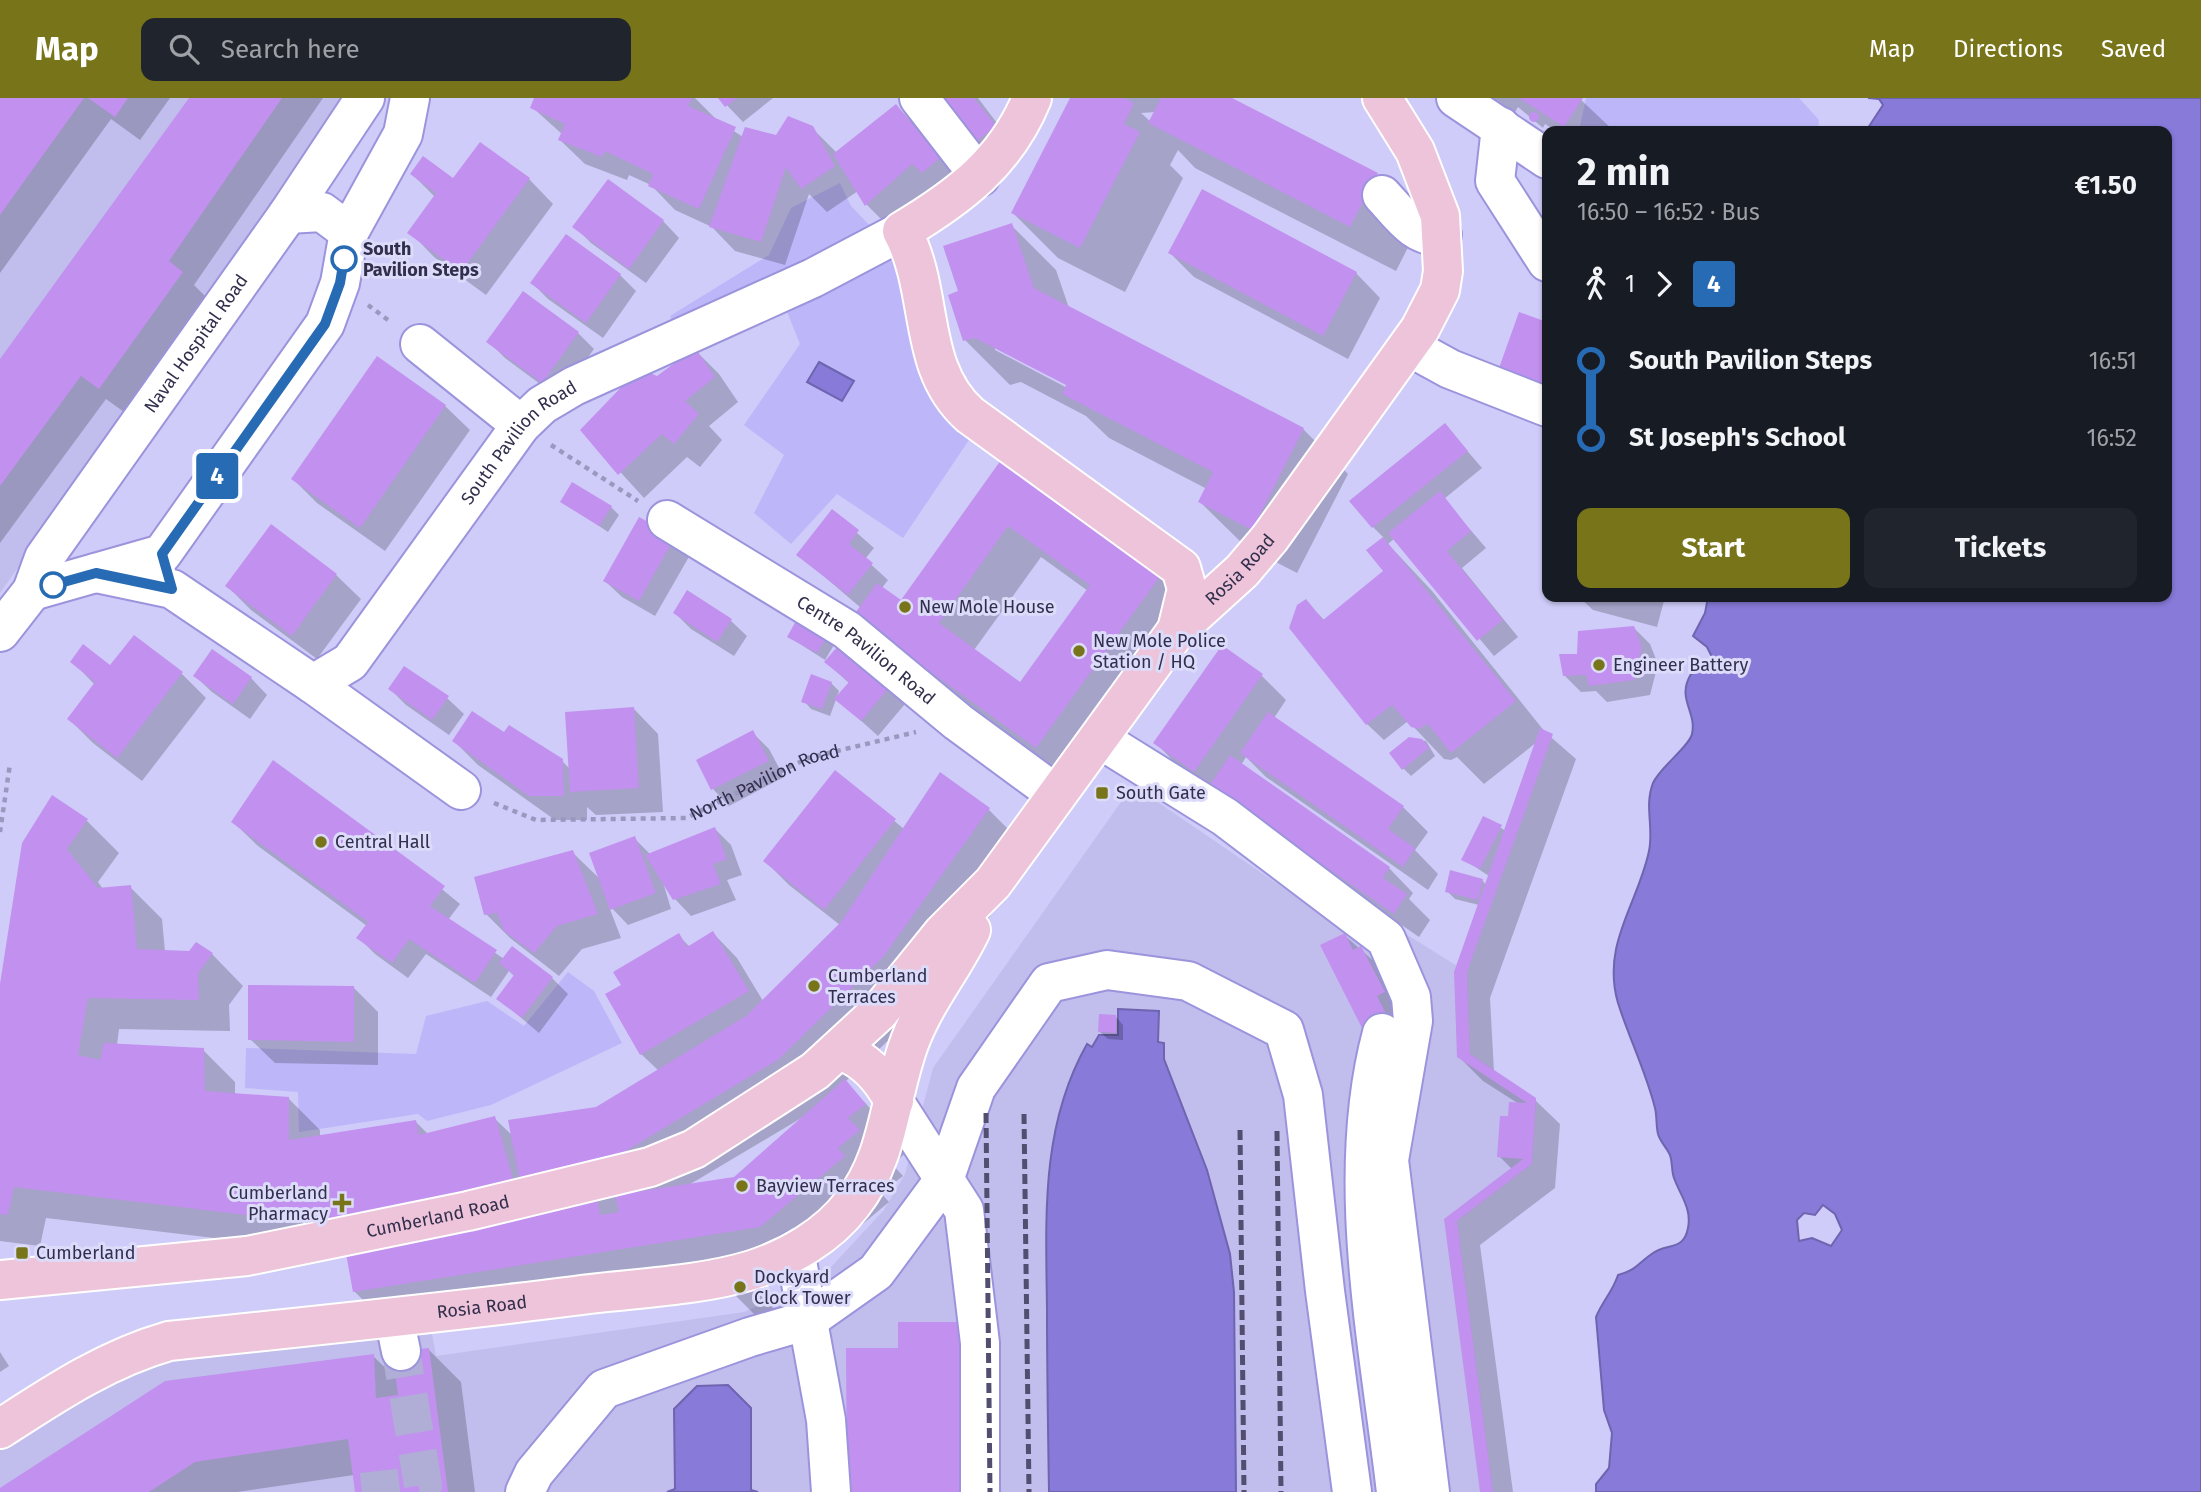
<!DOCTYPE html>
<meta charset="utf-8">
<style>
:root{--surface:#171b24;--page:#20242c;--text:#f1f3f6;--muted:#9ea1a6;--accent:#777419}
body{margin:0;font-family:"Fira Sans",sans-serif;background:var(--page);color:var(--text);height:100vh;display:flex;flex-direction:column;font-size:26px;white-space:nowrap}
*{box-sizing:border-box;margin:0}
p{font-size:23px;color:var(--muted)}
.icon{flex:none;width:38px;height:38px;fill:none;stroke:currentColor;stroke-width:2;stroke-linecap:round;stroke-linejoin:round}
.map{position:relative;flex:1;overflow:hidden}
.sheet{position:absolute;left:1542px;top:28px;width:630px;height:476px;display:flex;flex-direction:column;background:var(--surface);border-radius:14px;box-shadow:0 2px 5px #0004}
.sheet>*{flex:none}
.badge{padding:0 14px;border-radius:5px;font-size:24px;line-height:46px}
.map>.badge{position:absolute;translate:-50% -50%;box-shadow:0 0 0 4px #fff}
.legs{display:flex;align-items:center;gap:10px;height:77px;padding:0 35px;font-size:23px}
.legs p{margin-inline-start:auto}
.head{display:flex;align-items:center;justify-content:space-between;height:119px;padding:0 35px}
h1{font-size:38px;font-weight:700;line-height:52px}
.cta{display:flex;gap:14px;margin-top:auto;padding:14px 35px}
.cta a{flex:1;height:80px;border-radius:14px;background:var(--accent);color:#fff;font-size:28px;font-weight:700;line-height:80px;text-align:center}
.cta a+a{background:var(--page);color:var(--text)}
ul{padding:0 35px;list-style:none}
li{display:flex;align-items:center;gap:24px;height:77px;font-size:26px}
li i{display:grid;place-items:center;width:10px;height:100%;margin:0 9px;background:currentColor}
li i::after{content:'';width:18px;height:18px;margin:-9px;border:5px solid;border-radius:50%;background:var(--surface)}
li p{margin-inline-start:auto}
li:first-child i{background:linear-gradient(#0000 50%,currentColor 0)}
li:last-child i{background:linear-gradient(currentColor 50%,#0000 0)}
header{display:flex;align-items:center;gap:42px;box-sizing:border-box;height:98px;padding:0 35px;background:var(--accent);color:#fff}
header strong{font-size:33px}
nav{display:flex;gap:38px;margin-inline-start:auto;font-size:24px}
.search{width:490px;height:63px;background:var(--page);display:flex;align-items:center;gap:18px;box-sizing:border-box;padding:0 24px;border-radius:14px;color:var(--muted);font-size:26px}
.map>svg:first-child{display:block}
.built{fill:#c1beee}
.green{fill:#bdb7f9}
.water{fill:#877ad9;stroke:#6e64af;stroke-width:2;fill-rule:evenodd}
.shadow{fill:#0003;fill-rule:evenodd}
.building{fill:#c290ee;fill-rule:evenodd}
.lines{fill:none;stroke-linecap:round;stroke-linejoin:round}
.minor-tunnel{stroke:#b0add7;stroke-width:38;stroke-dasharray:38 19;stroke-linecap:butt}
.minor-casing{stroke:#9b94dc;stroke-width:42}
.major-casing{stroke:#fff;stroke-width:42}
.path{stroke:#9b98c0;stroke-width:4.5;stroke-dasharray:5 5;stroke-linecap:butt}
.minor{stroke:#fff;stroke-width:38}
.major{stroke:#edc4d9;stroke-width:38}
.rail{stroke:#514e6f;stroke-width:5;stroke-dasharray:10 5;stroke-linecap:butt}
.line-1-casing{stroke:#fff;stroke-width:16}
.line-1{stroke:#276bb4;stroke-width:10}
.stop-1-dot{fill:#fff;stroke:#276bb4;stroke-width:3.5}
.poi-dot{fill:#777419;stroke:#dddbfa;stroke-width:2.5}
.labels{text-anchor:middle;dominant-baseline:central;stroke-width:6;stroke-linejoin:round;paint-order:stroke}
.stop-label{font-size:18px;font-weight:bold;fill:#322f4d;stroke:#dddbfa;text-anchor:start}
.street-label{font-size:18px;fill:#322f4d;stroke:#dddbfa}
.poi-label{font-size:18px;fill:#322f4d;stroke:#dddbfa;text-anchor:start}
</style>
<header>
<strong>Map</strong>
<div class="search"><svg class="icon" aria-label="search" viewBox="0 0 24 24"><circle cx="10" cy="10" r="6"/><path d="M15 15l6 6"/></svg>Search here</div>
<nav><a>Map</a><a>Directions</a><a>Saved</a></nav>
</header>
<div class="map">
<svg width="2201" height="1394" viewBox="0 0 2201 1394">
<rect width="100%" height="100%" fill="#cfccf9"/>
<path class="built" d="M0,0h350l-350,495z
M1137,690l157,107 94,28 79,49 3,82 66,44 -4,66 -75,57 36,271h-1493v-52l154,-85 277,-27 5,28 308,-44 57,-26 30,-19 53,-57 21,-36 28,-106 195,-276z"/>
<path class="green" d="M1586,0h213l20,22 -1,11h-239z
M840,85l11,23 47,49 73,182 -68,101 -66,-44 -46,50 -37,-31 30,-58 -40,-30 56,-81 -25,-62 -98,48 -7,-14 99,-61 22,-47z
M568,874l26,19 28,52 -131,62 -64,16 -9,-7 -119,18 -1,-40 -53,-4 1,-40 170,6 10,-38 61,-15 37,25z"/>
<path class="water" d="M1868,0h333v1394h-605v-8l13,-16 3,-35 -8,-23 -8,-93c6,-15 17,-26 22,-42 19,-5 20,-12 35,-22 14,-10 31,-2 35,-25 4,-20 -8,-33 -14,-50 -3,-8 -1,-18 -5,-25 -4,-7 -9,-12 -11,-19 -2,-8 -1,-18 -3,-26 -9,-36 -26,-70 -37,-105 -17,-59 20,-99 31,-152 5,-24 -5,-45 4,-68 7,-16 36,-36 39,-49 5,-23 -16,-35 -1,-60l17,-6 5,-9 -6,-12 -14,-11 12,-23 3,-16h458v-466h-300l17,-26 -4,-6zM1823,1107l12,9 7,16 -11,16 -19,-8 -13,3 -2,-21 7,-7 11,2z
M819,264l35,19 -12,20 -35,-19z
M1118,911l41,2 -1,31 6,1v16l43,111 23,84 4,38 2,200h-187c-1,-61 -2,-121 -2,-182 -1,-92 -7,-183 40,-266l5,3 7,-12h19z
M728,1287l23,23v82l7,2h-91l8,-3 -1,-80 23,-23z"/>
<path class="shadow" d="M0,0h170l-30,42 -29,-21 -111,154z
M191,0h132l-129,187 13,13 -83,114 -18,-13 -106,144v-181z
M536,0h159l22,22 26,17h34l35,-9 25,25 59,-47 24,24 43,54 -72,45 -24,-24 -9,-14 -31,21 -18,-18 -24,71 -50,-14 -23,-24 -37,-17 -24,-25 -22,-10 -2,5 -42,-16 -25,-24 3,-5 -31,-28z
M720,0h53l-30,24z
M934,0h44l41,54 -25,18z
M1072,0h156l149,77 45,45 -26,51 -201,-103 -17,-18 -8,15 13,13 -58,114 -67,-34 -45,-45zM1156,14l-5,10 -10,-9z
M1489,0h90l35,33h-58l-11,-7 -2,4 -25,-21 -4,7z
M481,46l48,35 24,25 -67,91 -52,-38 -24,-25 25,-35 -23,-23 42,6z
M663,123l16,17 -33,45 -55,-40 -16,-16z
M1011,127l45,45 13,38 234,121 45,45 -51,99 -52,-27 -45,-44 7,-13 -98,-51 -23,-22 -65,-34 -11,3 -45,-45 -4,-48zM995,248l79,42 -1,3 -78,-41z
M1170,155l186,20 24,25 -32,61 -154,-82z
M620,177l16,16 -33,47 -55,-39 -16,-16z
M578,235l16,16 -35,49 -54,-40 -16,-16z
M695,252l24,24 19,28 -29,24 13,14 -22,27 -13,-10 -43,41 -62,-68z
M445,308l25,24 -85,121 -68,-48 -24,-24z
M1445,327l37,43 -38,31 42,49 -24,20 56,69 -24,19 -99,-118 -7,6 44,47 113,141 31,27 -86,239 4,74 41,28 25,24 -5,64 -75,57 33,247h-31l-36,-272 66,-51 -13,-13 10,-38 10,-14 -36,-23 -25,-25 -3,-84 24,-67 -24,-6 -8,-8 35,-11 4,5 3,-9 -26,-17 21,-41 22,13 31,-89 -53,42 -27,-27 -6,3 -7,-1 -36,-38 -24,19 -17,-16 -61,-123 19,20 61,-50 -17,-20 15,-13 -11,-11z
M1001,365l158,114 32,31 -123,171 -181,-131 -26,-40 -62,-53 33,-44 42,37 -9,11 23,21 -6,8 19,14zM1041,459l47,34 -62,97 -52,-38z
M563,404l48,5 8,8 -11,17z
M639,422l51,35 -35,61 -33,-19 -17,-16z
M336,477l25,24 -44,60 -66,-49 -24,-24z
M1579,499h86l-8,30 -64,-17z
M675,515l55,7 17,16 -13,20 -43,-27z
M1633,529l17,17 8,20 -8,31 -43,7 -11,-11 -15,1 -17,-17 14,-19z
M789,539h37l8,8 -9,15z
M1222,550l40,28 24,24 -12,18 129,89 25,25 -13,18 23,24 -10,16 -162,-113 -20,-20 -5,8 148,103 24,25 -4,6 21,21 -11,17 -183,-127 -57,-43 -24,-25z
M213,554l38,26 16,17 -17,24 -38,-27 -17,-16z
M72,563l110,13 24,24 -64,83 -49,-38 -24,-24 26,-34z
M826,564l84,36 -32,38 -41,-37 13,-15z
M831,585l8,8 -9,25 -19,-7 -7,-8z
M390,591l57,9 17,16 -15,21 -43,-30z
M634,611l24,25 5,78 -67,3 -9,-8v13h-32l-77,-55 -24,-24 50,-6 58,26 8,8z
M752,634l17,17 15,28 -55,29 -16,-17 -15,-29z
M1409,641l17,2 9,15 -24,20 -8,-8z
M835,674l69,57 37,-54 48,35 45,45 -106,147 -83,80 65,68 -18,14 11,12 -22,17 8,9 -84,70 -59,9 45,45 -12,13 -45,-45 -335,42 -45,-45 -6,-37 -302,-36 -6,28 -40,-5v-246l52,-197 35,23 32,32 -21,29 5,7 27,-2 32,32 3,33 47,2 31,32 -14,19 1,26 -111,-2 -2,16 86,5 32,32v13l53,3 32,32v7l96,-15 13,13 65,-17 19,18 84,-27 62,-38 -18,-17 -18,-69 56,-49 11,11 23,-14 24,25 26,43 77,-76 -51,-40 -24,-24zM803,1019l-68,62 -48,7z
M233,724l177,41 50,41 -12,16 56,39 48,19 16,16 -29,39 -40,-34 16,-22 -6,-6 -18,26 -65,-43 -18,24 -33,-24 -16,-16 8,-12 -109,-80z
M715,731l16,16 11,30 -15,5 9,20 -45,16 -16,-17 -13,-20 9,30 -43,16 -20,-21 13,34 -39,11 -23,27 -49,-38 -24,-24 86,-62 30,29 32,-43 17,17z
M1344,837l33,29 23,45 -8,4 8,17 -32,4 -6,-7z
M354,890l24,24v53l-103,-2 -25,-24z
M1116,919l7,8v15l-15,-1 -8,-7z
M429,1252l32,32 14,110h-118l-3,-17 -117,17h-237l373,-136 25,24z
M0,1254l9,14 -9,6z"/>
<path class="building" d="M0,0h84l-84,117z
M88,0h40l-13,19z
M189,0h93l-113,163 14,11 -84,117 -18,-13 -81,110v-127z
M534,0h158l-4,8 48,21 -37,82 -51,-23 5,-12 -48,-23 -3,6 -44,-17 7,-16 -35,-16z
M718,0h19l-12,9z
M932,0h42l22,28 -27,21z
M1070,0h54l10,5 -10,21 16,8 -60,116 -69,-35z
M1161,0h71l146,75 -28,54 -202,-104z
M1519,0h64l-19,29z
M896,6l44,54 -18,15 -10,-9 -47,42 -32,-52z
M1529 19a5 5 0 1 1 10 0a5 5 0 1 1-10 0Z
M788,18l25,10 22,40 -34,23 -15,-22 -25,75 -52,-15 36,-100 31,8z
M480,44l50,36 -69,94 -54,-39 29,-40 -26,-19 13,-18 30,22z
M608,81l56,41 -35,49 -57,-42z
M1202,91l155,83 -34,64 -155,-83z
M1012,125l22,65 270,140 -52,102 -54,-28 15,-30 -151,-78 4,-9 -91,-47 -12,3 -15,-46 10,-4 -15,-45z
M566,136l55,40 -35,49 -56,-40z
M523,193l56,41 -37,51 -56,-41z
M1519,214l28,10v64l-48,-18z
M695,250l20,29 -30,24 14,13 -25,30 -12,-10 -44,41 -38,-45 52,-54 14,-5 11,5z
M377,258l69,49 -86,123 -69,-49z
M1445,325l23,28 -96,77 -23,-27z
M1001,362l160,115 -125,173 -183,-132 24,-33 24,17zM1008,428l82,59 -70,97 -81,-59z
M572,384l40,24 -13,20 -39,-24z
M1440,393l31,40 -24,20 56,69 -26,21 -89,-108z
M832,411l27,21 -10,14 24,19 -25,32 -52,-40z
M639,419l36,20 -36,64 -36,-20z
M271,426l66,50 -45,62 -67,-50z
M1383,439l133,164 -65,52 -23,-29 -9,5 -8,-2 -19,-22 -26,20 -77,-97 8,-23 9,-6 17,21 60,-49 -17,-21z
M687,492l45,29 -15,23 -44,-29z
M1611,499h24l-2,6z
M797,521l30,17 -10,17 -30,-16z
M1634,528l8,21 -8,33 -45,6 -3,-11 -23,1 -4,-22h18l1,-23z
M134,537l49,37 -66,86 -50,-39 28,-37 -25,-20 13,-18 27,21z
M845,540l50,43 -34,40 -27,-22 15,-17 -25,-20z
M1222,547l41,29 -69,98 -41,-29z
M212,551l40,28 -19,27 -40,-28z
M404,568l45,30 -17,24 -44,-31z
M811,576l21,8 -10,27 -21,-7z
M634,609l5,81 -69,4 -5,-80z
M472,613l32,21 5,-7 54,34 1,37h-35l-77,-55z
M1268,614l136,94 -16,23 27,19 -12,19 -163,-114z
M1540,630l13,6 -86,238 3,82 66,44 -4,66 -75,57 36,271h-13l-36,-273 79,-60 -26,-2 3,-41h8l1,-14 18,1 -70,-46 -3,-85z
M753,632l16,31 -58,29 -15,-30z
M1409,639l13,2 7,9 -27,22 -13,-17z
M1230,657l160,112 -7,11 24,16 -13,20 -185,-128z
M273,662l172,126 -15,20 67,44 -22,33 -66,-44 -17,24 -36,-25 12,-16 -137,-100z
M835,672l61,49 -72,91 -61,-49z
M940,674l50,36 -107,149 -104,102 -165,99 -94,24 -12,-62 88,-13 150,-91 95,-94z
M52,697l36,24 -21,30 31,39 33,-3 6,64 52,2 7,-9 17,11 -15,20 1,27 -111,-2 -10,57 22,5 4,-17 100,5 1,43 84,6v43l127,-20 3,15 76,-19 19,66 -202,41 -298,-36 -6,28 -8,-1v-230l22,-141z
M1483,718l19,9 -22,44 -19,-9z
M715,729l12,32 -14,5 8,20 -48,16 -28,-45z
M635,738l21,57 -46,17 -21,-57z
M573,752l25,64 -41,12 -23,27 -30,-22 -7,-18 -13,2 -10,-38z
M1450,772l33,9 -5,21 -33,-8z
M713,833l36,60 -109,64 -35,-61 16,-9 -8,-13 66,-39 8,14z
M1345,835l8,17 8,-4 24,46 -8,4 17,34 -1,6 -31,-8 -42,-83z
M512,848l41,31 -31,41 -26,-19 18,-24 -15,-12z
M248,887l106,1v56l-106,-2z
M1099,916l17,1v18l-18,-1z
M845,981l21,25 -18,14 12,12 -22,18 7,8 -85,71 -407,65 -8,-44 252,-50 3,17 19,-3 -4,-17 119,-18z
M898,1224h67l1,170h-119l-1,-144h52z
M429,1250l19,144h-93l-7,-53 -153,23 -46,30h-149v-4l165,-107 209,-27 2,44 22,-3 -6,-43z"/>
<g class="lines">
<path class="minor-tunnel" d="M362,1394l61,-7 -22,-134"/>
<g class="minor-casing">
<g id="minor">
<path d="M919,0l61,79"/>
<path d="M1456,0l91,61"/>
<path d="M1501,29l-6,54 52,81"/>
<path d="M1382,97c17,18 34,45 60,40"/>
<path d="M349,134l54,-98 7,-36"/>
<path d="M420,246l101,81"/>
<path d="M1408,248l42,23 97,38"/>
<path id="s2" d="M667,422l180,110 111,92 98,72"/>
<path id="s3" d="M96,475l76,16 141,95 37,-22 171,-237 21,-20 32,-19 239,-108 89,-47"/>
<path d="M32,493l130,-37 163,-230 15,-41 9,-51 -27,-20 -34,2"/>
<path id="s4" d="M0,534l32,-41 12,-33 244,-344 77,-116"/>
<path d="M313,586l148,106"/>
<path d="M1098,640l127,79 161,122 25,58 2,24 -24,139 41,332"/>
<path d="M1382,935c-39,145 -3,312 14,459"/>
<path d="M894,1003l70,109 16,133v149"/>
<path d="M795,1152l31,170 5,72"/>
<path d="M394,1219l7,34"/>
<path d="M525,1394l9,-19 70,-84 146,-52 58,-17 68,-48 68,-92 32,-92 73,-105 58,-13 81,11 96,49 19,65 22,196 27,201"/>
</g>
</g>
<g class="major-casing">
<g id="major">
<path d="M1032,0c-26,64 -73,99 -130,133 33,61 14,136 68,184l211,153 6,21 -10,41"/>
<path d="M840,952c26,10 40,26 54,51"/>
<path id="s5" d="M0,1182l247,-24 221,-45 182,-44 44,-18 121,-78 64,-59 64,-79 50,-50 184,-253 65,-59 28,-33 150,-209 20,-39 3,-19 -3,-55 -25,-65 -33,-53"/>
<path id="s6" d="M0,1331c54,-35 106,-70 169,-88 135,-14 270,-28 405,-45 58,-8 122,-9 178,-26 37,-12 76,-34 100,-66 38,-47 37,-108 58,-163 15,-40 43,-73 61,-111"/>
</g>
</g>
<g class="path">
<path d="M368,207l24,18"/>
<path d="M551,347l87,56"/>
<path id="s1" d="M494,705l42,17 150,-2 122,-60 108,-26"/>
<path d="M0,734l10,-68"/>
</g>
<use href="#minor" class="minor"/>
<use href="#major" class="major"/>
<path class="rail" d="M986,1015l4,379
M1024,1016l5,378
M1240,1032l4,362
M1277,1033l4,361"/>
</g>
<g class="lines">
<g class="line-1-casing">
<path id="line-1" d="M53,487l43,-12 76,16 -10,-35 163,-230 15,-41 4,-24"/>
</g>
<use href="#line-1" class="line-1"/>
</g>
<g class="stop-1-dot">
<circle cx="344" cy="161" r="12"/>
<circle cx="53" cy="487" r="12"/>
</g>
<g class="poi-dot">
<circle cx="905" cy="509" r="7"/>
<circle cx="1079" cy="553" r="7"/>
<circle cx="1599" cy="567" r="7"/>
<rect x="1095" y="688" width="14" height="14" rx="3.5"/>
<circle cx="321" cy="744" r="7"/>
<circle cx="814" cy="888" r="7"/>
<circle cx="742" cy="1088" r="7"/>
<path d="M338.5 1094.5h7v7h7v7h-7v7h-7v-7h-7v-7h7z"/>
<rect x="15" y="1148" width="14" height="14" rx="3.5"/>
<circle cx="740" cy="1189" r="7"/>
</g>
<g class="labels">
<g class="stop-label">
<text x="363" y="151">South<tspan x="363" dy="21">Pavilion Steps</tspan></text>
</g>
<g class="street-label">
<text stroke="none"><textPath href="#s4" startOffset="350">Naval Hospital Road</textPath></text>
<text stroke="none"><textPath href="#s3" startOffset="569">South Pavilion Road</textPath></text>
<text stroke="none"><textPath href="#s5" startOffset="1512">Rosia Road</textPath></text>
<text stroke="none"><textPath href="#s2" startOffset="238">Centre Pavilion Road</textPath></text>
<text stroke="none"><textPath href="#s1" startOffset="282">North Pavilion Road</textPath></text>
<text stroke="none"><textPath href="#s5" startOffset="443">Cumberland Road</textPath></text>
<text stroke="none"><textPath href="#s6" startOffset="506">Rosia Road</textPath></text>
</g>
<g class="poi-label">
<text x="919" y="509">New Mole House</text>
<text x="1093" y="543">New Mole Police<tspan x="1093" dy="21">Station / HQ</tspan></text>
<text x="1613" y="567">Engineer Battery</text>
<text x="1116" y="695">South Gate</text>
<text x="335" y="744">Central Hall</text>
<text x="828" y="878">Cumberland<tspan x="828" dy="21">Terraces</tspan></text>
<text x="756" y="1088">Bayview Terraces</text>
<text x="328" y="1095" text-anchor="end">Cumberland<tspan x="328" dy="21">Pharmacy</tspan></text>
<text x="36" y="1155">Cumberland</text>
<text x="754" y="1179">Dockyard<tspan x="754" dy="21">Clock Tower</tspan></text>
</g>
</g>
</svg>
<b class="badge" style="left:217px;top:378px;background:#276bb4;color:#fff">4</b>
<section class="sheet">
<div class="head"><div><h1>2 min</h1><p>16:50 – 16:52 · Bus</p></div><b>€1.50</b></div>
<div class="legs"><svg class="icon" aria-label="walk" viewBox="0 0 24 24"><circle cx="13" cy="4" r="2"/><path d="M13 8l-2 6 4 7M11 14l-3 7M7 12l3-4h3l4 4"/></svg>1<svg class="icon" aria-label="forward" viewBox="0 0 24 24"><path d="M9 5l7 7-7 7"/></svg><b class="badge" style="background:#276bb4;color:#fff">4</b></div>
<ul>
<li><i style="color:#276bb4"></i><b>South Pavilion Steps</b><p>16:51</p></li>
<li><i style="color:#276bb4"></i><b>St Joseph's School</b><p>16:52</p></li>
</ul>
<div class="cta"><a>Start</a><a>Tickets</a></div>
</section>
</div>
